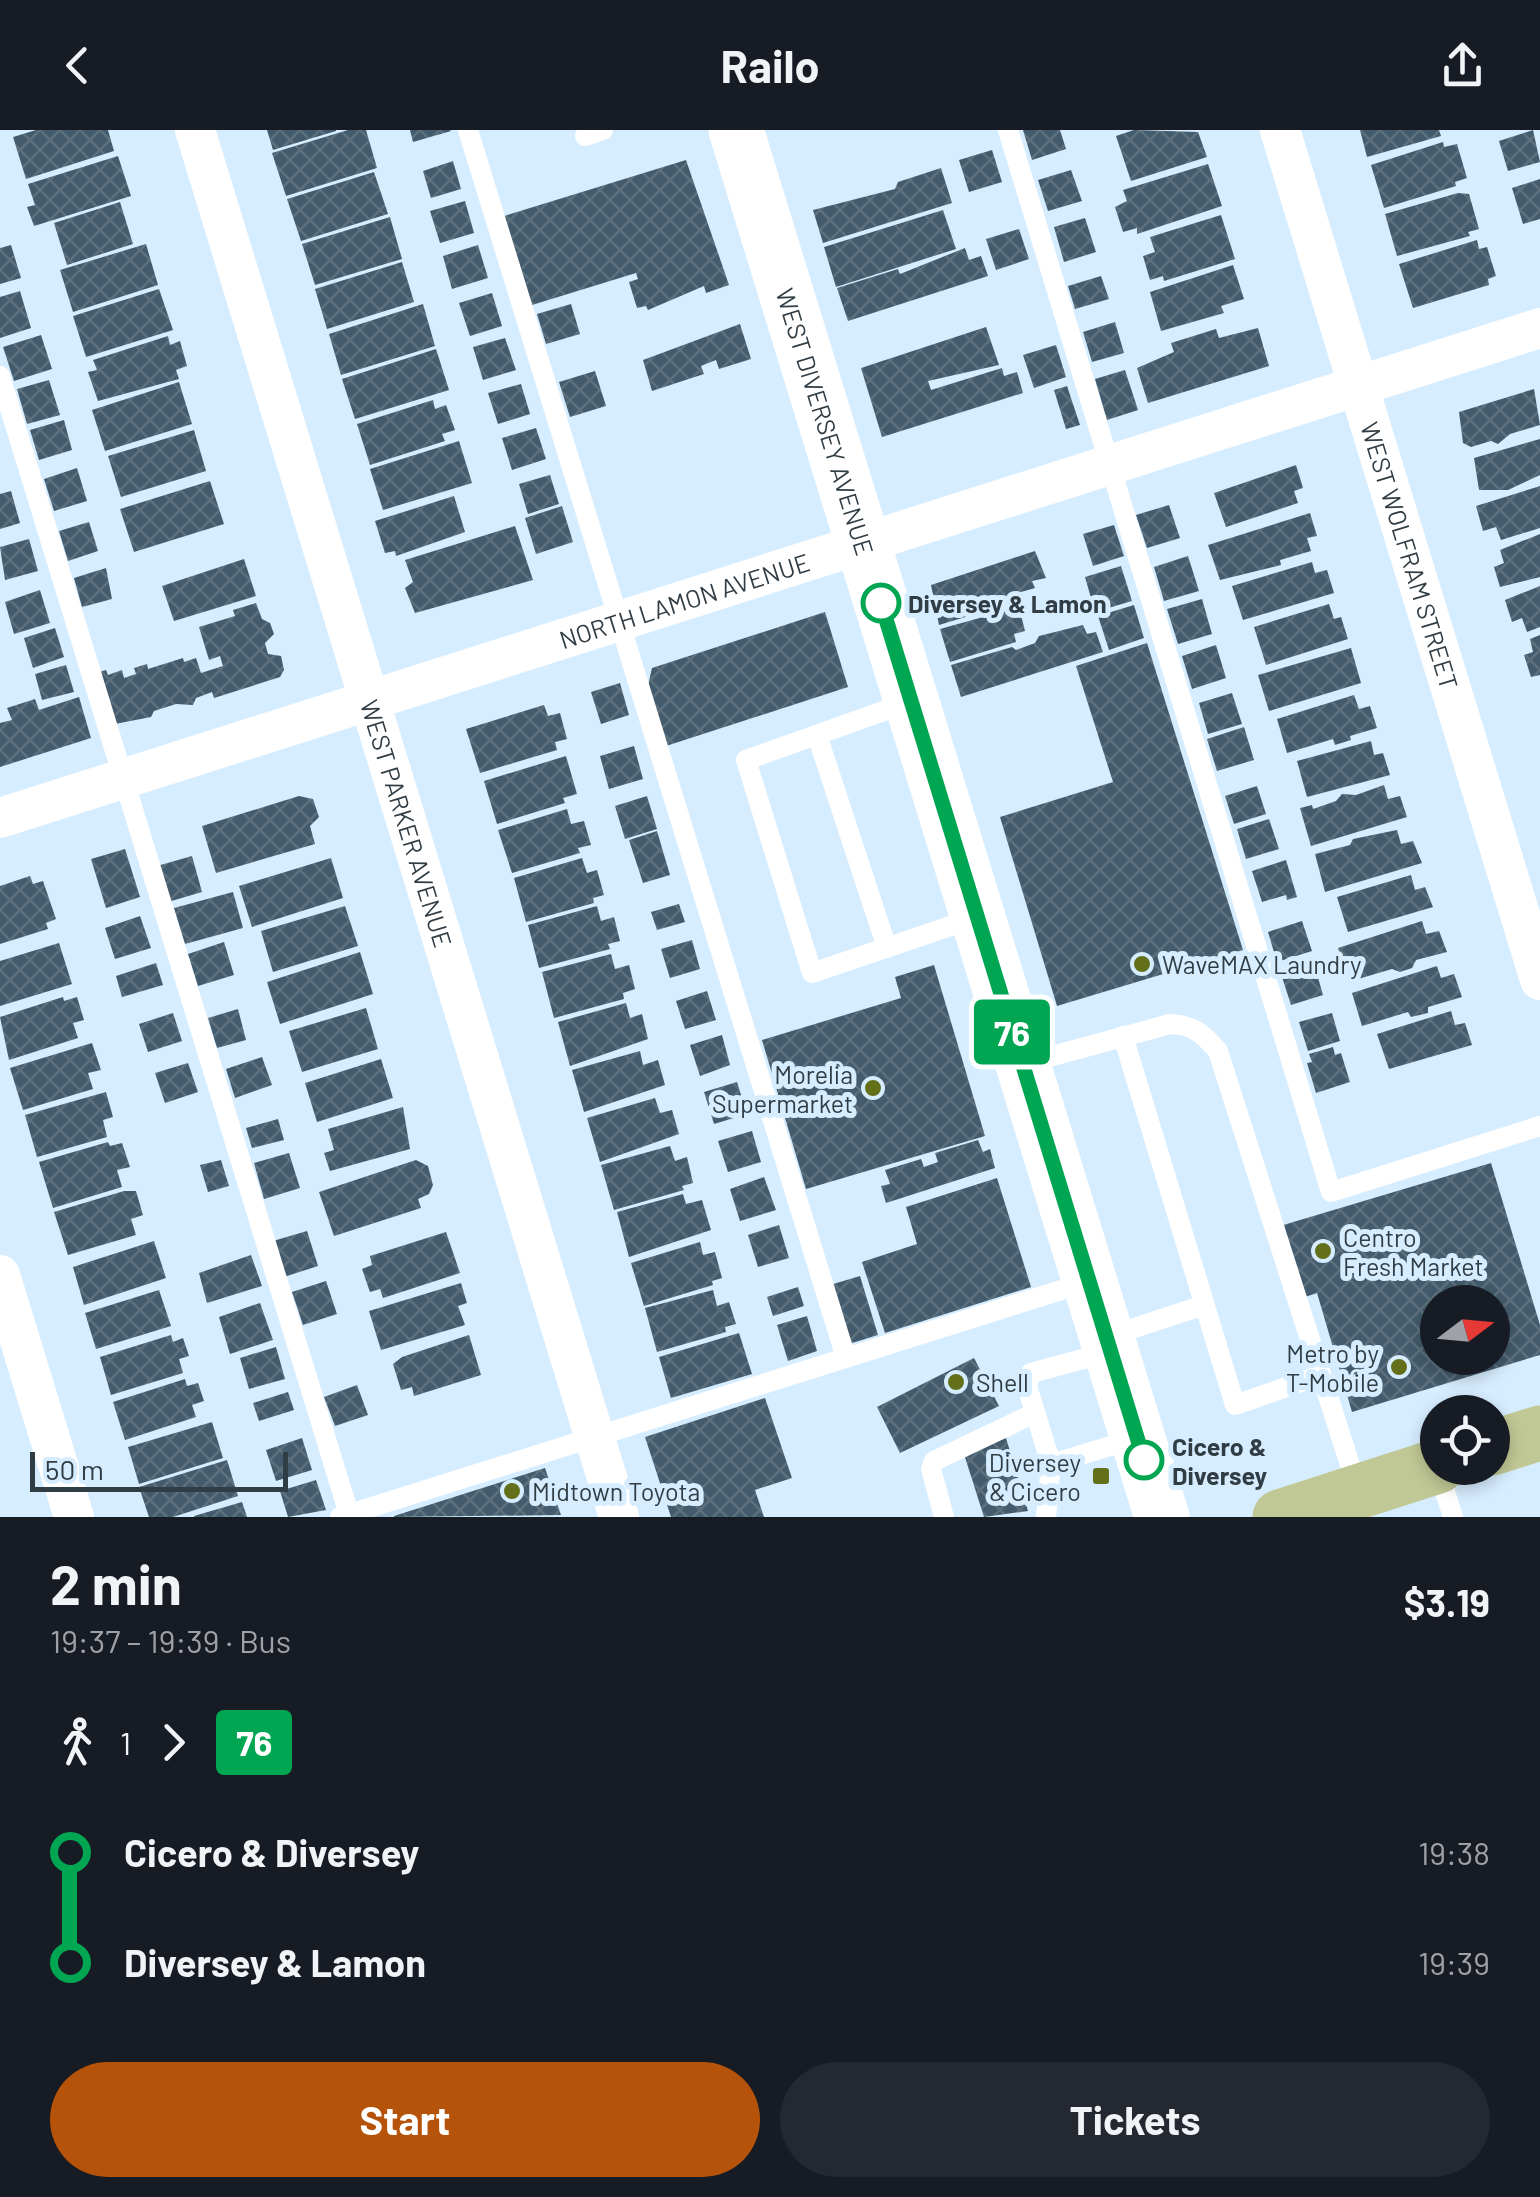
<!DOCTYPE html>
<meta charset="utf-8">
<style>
:root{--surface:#171b24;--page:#242831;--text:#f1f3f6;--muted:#9ea1a6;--accent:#b45309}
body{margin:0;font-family:Barlow,sans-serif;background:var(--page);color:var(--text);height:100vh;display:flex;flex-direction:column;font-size:38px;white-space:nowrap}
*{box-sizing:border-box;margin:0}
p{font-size:32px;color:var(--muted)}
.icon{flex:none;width:55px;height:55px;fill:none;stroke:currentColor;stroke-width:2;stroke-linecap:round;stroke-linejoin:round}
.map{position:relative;height:1387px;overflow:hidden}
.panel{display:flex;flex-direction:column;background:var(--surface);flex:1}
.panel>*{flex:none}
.badge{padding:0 20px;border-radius:8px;font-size:35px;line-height:65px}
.needle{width:65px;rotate:74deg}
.controls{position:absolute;left:1420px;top:1155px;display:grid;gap:20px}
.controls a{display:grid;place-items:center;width:90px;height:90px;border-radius:50%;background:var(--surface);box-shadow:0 5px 15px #0003;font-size:50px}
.scale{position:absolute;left:30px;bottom:25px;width:258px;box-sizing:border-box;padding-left:10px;border:5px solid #313d45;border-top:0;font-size:28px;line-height:35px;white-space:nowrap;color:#313d45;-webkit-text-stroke:8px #d6edff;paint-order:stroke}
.map>.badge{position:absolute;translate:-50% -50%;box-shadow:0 0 0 5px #fff}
.legs{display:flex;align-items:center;gap:15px;height:110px;padding:0 50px;font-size:32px}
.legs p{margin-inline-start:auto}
.summary{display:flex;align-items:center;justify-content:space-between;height:170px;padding:0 50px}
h1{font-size:55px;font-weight:700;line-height:75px}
.action{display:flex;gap:20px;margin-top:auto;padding:20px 50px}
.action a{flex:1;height:115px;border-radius:60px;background:var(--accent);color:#fff;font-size:40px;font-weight:700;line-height:115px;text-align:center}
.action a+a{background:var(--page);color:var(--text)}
ul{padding:0 50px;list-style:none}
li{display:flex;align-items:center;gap:35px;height:110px;font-size:38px}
li i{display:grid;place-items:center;width:15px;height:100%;margin:0 12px;background:currentColor}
li i::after{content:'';width:25px;height:25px;margin:-12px;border:8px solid;border-radius:50%;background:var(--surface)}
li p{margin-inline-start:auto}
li:first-child i{background:linear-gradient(#0000 50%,currentColor 0)}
li:last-child i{background:linear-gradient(currentColor 50%,#0000 0)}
header{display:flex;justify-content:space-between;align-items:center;height:130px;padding:0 50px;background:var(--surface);font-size:45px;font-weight:700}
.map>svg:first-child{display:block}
.building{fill:url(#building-cross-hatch);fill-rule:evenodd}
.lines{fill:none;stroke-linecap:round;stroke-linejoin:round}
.service{stroke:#fff;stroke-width:20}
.minor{stroke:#fff;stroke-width:40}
.secondary{stroke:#fff;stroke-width:55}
.primary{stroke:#c0c895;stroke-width:55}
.line-1-casing{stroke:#fff;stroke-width:22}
.line-1{stroke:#00a651;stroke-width:15}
.stop-1-dot{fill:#fff;stroke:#00a651;stroke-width:5}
.poi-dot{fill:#636f19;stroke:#d6edff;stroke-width:4}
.labels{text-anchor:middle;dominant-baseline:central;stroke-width:10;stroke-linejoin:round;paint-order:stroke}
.street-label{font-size:25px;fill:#313d45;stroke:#d6edff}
.stop-label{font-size:25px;font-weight:bold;fill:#313d45;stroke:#d6edff;text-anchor:start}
.poi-label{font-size:25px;fill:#313d45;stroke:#d6edff;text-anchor:start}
</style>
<header><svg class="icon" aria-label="back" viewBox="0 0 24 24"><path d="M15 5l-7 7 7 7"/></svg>Railo<svg class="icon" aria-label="share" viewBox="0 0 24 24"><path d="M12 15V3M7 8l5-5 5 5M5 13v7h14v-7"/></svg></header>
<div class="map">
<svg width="1540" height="1387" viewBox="0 0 1540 1387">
<defs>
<pattern id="building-cross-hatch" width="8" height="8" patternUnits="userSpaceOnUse" patternTransform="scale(2.5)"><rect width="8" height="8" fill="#435b6c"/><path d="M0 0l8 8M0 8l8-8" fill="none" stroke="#5c707e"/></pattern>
</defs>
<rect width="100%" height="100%" fill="#d6edff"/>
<path class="building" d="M36,0h72l6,21 -88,28 -13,-42z
M267,0h69v1l-63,19z
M348,0h18l11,38 -91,28 -14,-43z
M410,0h40l1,1 -38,11z
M1023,0h37l6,19 -34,11z
M1134,0l64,2 9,25 -76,24 -15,-45z
M1360,0h79l2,6 -74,21z
M1533,0l7,32 -32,9 -9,-30z
M1443,12l1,5 13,-3 10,34 -12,4 1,4 -72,22 -13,-43z
M992,20l10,32 -33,10 -10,-32z
M118,26l13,40 -97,30 -7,-19 8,-2 -7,-21z
M686,30l43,125 -23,8 -2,-7 -56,24 -2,-4 -9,2 -8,-26 9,-3 -2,-6 -104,32 -28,-89z
M453,31l8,28 -30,9 -8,-27z
M1208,34l14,42 -85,28v-6l-14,4 -8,-25 12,-6 -4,-11z
M941,38l11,35 -129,40 -10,-33 82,-21 3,-7z
M1071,40l11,31 -34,10 -10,-31z
M374,42l14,42 -87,27 -14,-42z
M1540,49v40l-17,5 -11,-36z
M1458,63l11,1 10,35 -11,3 2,4 -73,20 -12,-42z
M465,71l9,32 -34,10 -10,-32z
M120,72l13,42 -66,21 -13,-42z
M943,80l13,39 -120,38 -12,-40z
M1221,85l14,44 -71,22 -1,-5 -13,4 -7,-24 12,-4 -5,-15z
M390,87l12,42 -87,26 -13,-41z
M1085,88l11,34 -32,10 -10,-35z
M1019,99l10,30 -33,11 -10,-31z
M1477,110l2,9 8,-2 9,29 -8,3 1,6 -76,23 -14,-44z
M146,114l12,41 -85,27 -13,-42z
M11,115l10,33 -21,6v-36z
M478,115l10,33 -36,11 -9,-33z
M965,118l4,12 12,-4 7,20 -140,45 -11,-33 61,-19 2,5z
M402,132l12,40 -87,27 -12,-40z
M1233,135l11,34 -23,7 3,7 -63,18 -11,-39z
M1101,146l8,23 -34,10 -7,-23z
M159,159l14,41 -87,27 -13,-41z
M20,161l11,37 -31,10v-41z
M492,163l10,33 -32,10 -11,-33z
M423,174l12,42 -94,29 -12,-41z
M571,174l9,30 -34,10 -9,-30z
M1115,192l9,31 -32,9 -9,-30z
M740,194l11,35 -32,10 -3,-9 -15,6 3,8 -52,17 -9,-31z
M986,197l13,38 -71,16 3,9 71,-22 2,8 13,-4 6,21 -141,44 -21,-69z
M1258,198l11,38 -121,37 -11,-35 37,-16 -3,-9 45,-14 3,9z
M41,205l11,34 -38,12 -11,-34z
M168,206l2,9 10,-4 7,25 -11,4 3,9 -81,22 -10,-29 9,-2 -4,-10z
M505,208l11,32 -33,10 -10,-33z
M1056,215l10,32 -32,11 -11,-33z
M436,219l13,41 -94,29 -13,-40z
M1125,240l13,40 -31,10 -12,-41z
M595,241l11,35 -36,11 -11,-35z
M49,250l11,35 -33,9 -10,-35z
M179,252l13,42 -87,27 -13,-41z
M521,254l9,30 -32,10 -10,-31z
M1067,256l13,39 -14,4 -12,-39z
M1534,259l6,36 -30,9 -12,10 -7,-3 -20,6 -8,-4 -4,-31z
M433,270l2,9 11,-4 9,25 -13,4 3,7 -75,24 -13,-41z
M64,290l8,30 -33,10 -9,-30z
M536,298l10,31 -34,11 -10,-32z
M194,300l12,41 -85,26 -13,-41z
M1540,309v36l-32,15h-29l-5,-32z
M459,311l13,42 -89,27 -13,-41z
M1296,335l7,23 -9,3 4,12 -72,24 -12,-34z
M77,338l10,33 -33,10 -10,-32z
M550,345l9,29 -31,10 -9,-30z
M210,351l14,43 -90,28 -14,-43z
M1540,356v42l-39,12 -5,-13 -13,4 -7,-25z
M11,361l9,32 -20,6v-35z
M454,366l11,36 -69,24 -1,-5 -10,2 -10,-32z
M1169,375l11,33 -33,10 -11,-33z
M562,376l11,36 -37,12 -11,-36z
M1310,383l7,23 -10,2 4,13 -31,9 1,5 -61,15 -12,-35z
M89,392l9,29 -30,10 -9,-30z
M1114,395l10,31 -31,10 -10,-32z
M515,396l18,54 -118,33 -10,-25 8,-6 -8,-22z
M1540,404v43l-40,10 -6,-20 10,-4 -4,-13z
M29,409l9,32 -33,9 -5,-33z
M1035,421l11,27 -14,3 3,7 -34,10 -6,10 -56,17 -8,-40z
M1188,426l11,35 -35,10 -10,-34z
M244,429l12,37 -82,25 -12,-35z
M1312,432l3,11 12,-3 7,23 -91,27 -11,-34z
M1121,436l11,35 -37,11 -10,-35z
M106,438l6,31 -30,8 -8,-29z
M1540,456v41l-13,5 -5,-14 -10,4 -7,-22z
M40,460l10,33 -36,11 -9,-32z
M1202,469l10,35 -34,10 -11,-35z
M256,473l6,16 8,4 4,11 -9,9 3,11 13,2 3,14 -4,7 -66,21 -2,-6 -16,6 -3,7 -17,-1 -22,7 -3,6 -36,7 -16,-52 7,-2 2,5 14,-5 2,8 12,-4 -2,-6 13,-4 1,5 35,-11 1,4 12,-4 5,15 22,-7 -3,-10 -11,4 -10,-33 36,-11 -2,-6z
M1329,474l5,15 7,-2 7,22 -82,26 -12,-38z
M1134,475l10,33 -35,12 -11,-34z
M1019,477l6,24 -11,3 2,8 -66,20 -10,-33z
M825,482l23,75 -182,59 -19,-56 5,-22z
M1083,495l4,9 9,-2 7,20 -142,45 -10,-32 61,-18 4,3 19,-7 4,-7z
M55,498l9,29 -31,11 -9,-30z
M1540,505v40l-9,2 -7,-22 9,-3 -3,-13z
M1147,513l96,307 -186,56 -57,-189 113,-35 -37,-116z
M1216,515l10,33 -34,11 -10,-33z
M1351,518l10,35 -92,28 -11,-36z
M66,535l8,27 -32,8 -7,-26z
M620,553l9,32 -28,9 -10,-32z
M1232,563l10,31 -34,10 -9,-31z
M1354,565l5,14 11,-3 7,22 -27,8 1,4 -16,5 -2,-6 -46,14 -10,-34z
M79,567l12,41 -91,29v-44l12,-3 -5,-12 28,-9 4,11z
M544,575l4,11 12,-3 7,26 -12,3 2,8 -77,23 -14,-44z
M1244,597l10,33 -37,11 -10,-32z
M1371,611l3,14 9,-2 7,22 -83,22 -10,-36z
M634,616l9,33 -34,10 -9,-33z
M566,626l11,38 -14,4 2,5 -68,21 -13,-43z
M1384,655l4,14 12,-3 7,21 -96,29 -11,-38 12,-3 1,4 23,-8 6,-7 14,1z
M1257,656l9,28 -32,10 -9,-28z
M299,666l14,3 6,18 -9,9 5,18 -99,29 -14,-47z
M647,666l10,33 -32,10 -10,-33z
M567,679l4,15 13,-3 7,24 -13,3 2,5 -68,20 -14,-43z
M1269,689l10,30 -33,10 -9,-30z
M1397,700l4,14 12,-3 9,22 -97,29 -10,-38 35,-9 3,-6z
M657,701l13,44 -27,8 -14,-43z
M125,719l15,48 -34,11 -15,-49z
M192,726l10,36 -34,10 -11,-36z
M331,728l12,40 -91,29 -13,-41z
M582,728l5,15 10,-3 7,25 -11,3 1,5 -68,19 -12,-44z
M1286,730l11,37 -10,3 -1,-5 -24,7 -10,-31z
M1411,745l4,15 10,-3 8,20 -85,25 -11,-35z
M30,746l3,8 10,-3 13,38 -10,4 2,6 -48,15v-58z
M233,762l10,36 -58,16 -11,-36z
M679,774l6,18 -28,8 -6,-18z
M345,776l13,40 -85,26 -12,-41z
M597,776l4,15 13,-4 6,24 -12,3 2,5 -71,19 -11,-43z
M140,786l11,32 -36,11 -10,-31z
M1302,791l10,30 -35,11 -9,-30z
M1422,791l4,13 13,-3 8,21 -31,8 -4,8 -12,4 -8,-3 -44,13 -10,-34z
M692,810l8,29 -30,9 -9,-29z
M224,812l10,33 -36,11 -10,-32z
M59,813l13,41 -72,22v-45z
M360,822l13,42 -93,30 -13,-42z
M611,824l4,15 14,-4 6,24 -12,4 1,6 -70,19 -12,-46z
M156,833l7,22 -41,12 -6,-21z
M934,835l51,171 -179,53 -44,-149 139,-42 -6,-21z
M1437,836l4,12 13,-4 8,23 -34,10v6l-17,4 -3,-5 -46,14 -10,-33z
M1315,837l8,28 -32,10 -9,-28z
M707,861l9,29 -31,9 -9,-28z
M63,867l1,4 13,-4 7,23 -11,3 5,15 -69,22 -9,-43z
M626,873l4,15 12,-4 6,25 -78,27 -12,-44z
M366,878l12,41 -76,23 -13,-41z
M238,879l8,31 -29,8 -9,-30z
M1451,881l4,14 10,-2 7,22 -83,24 -12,-35z
M173,883l9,28 -34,11 -9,-28z
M1332,883l8,28 -32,10 -9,-29z
M722,905l8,30 -30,11 -10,-31z
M92,913l9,27 -13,3 5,16 -70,21 -13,-42z
M1333,917l2,8 6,-2 9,29 -34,11 -9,-30 5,-1 -3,-8z
M640,921l3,14 15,-5 7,25 -81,27 -12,-42z
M262,927l10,28 -37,13 -9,-29z
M381,929l12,39 -76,24 -12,-39z
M188,933l10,29 -33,11 -10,-30z
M737,952l10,32 -33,10 -10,-32z
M106,962l7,25 -10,3 4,17 -70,20 -12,-42z
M655,968l5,15 12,-3 7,24 -79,28 -13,-44z
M403,977l7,42 -80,22 -6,-18 10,-3 -6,-21z
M278,989l6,21 -32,8 -6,-20z
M752,1001l9,31 -33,10 -10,-31z
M978,1010l5,12 7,-3 5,19 -109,35 -5,-17 9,-2 -5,-14 36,-11 3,8 14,-5 -3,-9z
M108,1012l2,4 12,-3 8,24 -13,3 5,17 -69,21 -14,-46z
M670,1016l5,15 12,-4 6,26 -11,3 2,4 -70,20 -13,-45z
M289,1023l11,35 -36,11 -10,-36z
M221,1030l8,26 -21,6 -8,-27z
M416,1030l12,6 5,19 -4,9 -11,5 3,9 -87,28 -15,-44z
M1491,1033l49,162v30l-188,57 -35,-119 -15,5 -22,-72zM1438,1172h54v56h-54z
M764,1047l12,33 -36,11 -10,-32z
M997,1048l34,109 -146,46 -23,-71 55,-18 -11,-37z
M124,1061h12l7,24 -12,4 5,16 -68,20 -14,-43z
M683,1064l3,10 16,-4 9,30 -82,27 -12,-45z
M779,1095l10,33 -31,9 -10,-32z
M307,1101l11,35 -34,11 -11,-36z
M446,1102l14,41 -77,25 -3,-9 -10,3 -8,-23 10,-4 -2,-9z
M154,1111l12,37 -82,27 -11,-38z
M700,1112l3,13 12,-3 7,26 -10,3 1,4 -69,21 -13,-43z
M251,1125l11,31 -55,17 -8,-30z
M860,1146l18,59 -29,9 -19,-59z
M326,1151l11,33 -34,11 -11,-33z
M461,1153l6,20 -9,3 7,19 -84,25 -12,-39z
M798,1157l6,19 -31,10 -6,-19z
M159,1160l12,36 -75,23 -11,-36z
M713,1160l4,16 12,-4 7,22 -11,3 1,5 -69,20 -12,-44z
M260,1173l13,37 -43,14 -11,-37z
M807,1186l10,35 -29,10 -11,-36z
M739,1203l13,41 -81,24 -12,-41z
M171,1205l2,7 10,-4 6,18 -10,3 4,14 -72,22 -11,-38z
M469,1205l12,40 -67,21 -2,-9 -11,3 -8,-26 9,-7z
M276,1217l9,32 -36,10 -9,-31z
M974,1228l25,48 -99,47 -23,-46z
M185,1249l2,7 11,-3 6,18 -12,4 4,12 -71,23 -12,-38z
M357,1255l11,30 -33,11 -11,-29z
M288,1262l6,18 -35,11 -6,-18z
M765,1268l27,80 -37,12 9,27h-93l-26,-80z
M212,1292l11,36 -84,26 -11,-37z
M302,1308l10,32 -36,11 -10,-31z
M1006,1308l22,73 -44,6 -21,-66z
M227,1330l11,36 -65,21h-24l-10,-30z
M545,1338l16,47 -167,2v-1z
M316,1350l10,30 -38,7 -8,-26z
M242,1372l5,15h-53v-1z"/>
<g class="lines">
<path class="service" d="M468,0l378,1228
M1008,0l323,1062 209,-66
M585,6l18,-6
M0,246l349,1138
M909,572l-163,58 66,213 165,-56
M817,605l70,213
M1123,906l112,369 86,-30
M1023,934l147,-40c24,1 33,10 48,27l140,439
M1107,1207l97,-32
M1109,1222l-78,21 -4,13 24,78 86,-26
M1438,1339l15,48
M340,1387l747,-235
M944,1387l-13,-48 3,-8 101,-48
M1046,1387l5,-53"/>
<g class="minor">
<path id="s1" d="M195,0l424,1387"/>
<path id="s2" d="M1280,0l260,850"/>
<path id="s3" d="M0,688l1540,-490"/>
<path d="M0,1145l74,242"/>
</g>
<path class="secondary" id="s4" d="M736,0l426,1387"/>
<path class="primary" d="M1492,1318l48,-15
M1280,1387l158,-51"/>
</g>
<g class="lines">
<g class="line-1-casing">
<path id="line-1" d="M881,473l263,857"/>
</g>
<use href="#line-1" class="line-1"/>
</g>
<g class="stop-1-dot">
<circle cx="881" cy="473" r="18"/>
<circle cx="1144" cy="1330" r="18"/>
</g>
<g class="poi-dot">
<circle cx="1142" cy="834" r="10"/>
<circle cx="873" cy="958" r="10"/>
<circle cx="1323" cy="1121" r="10"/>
<circle cx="1399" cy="1237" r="10"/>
<circle cx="956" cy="1252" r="10"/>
<rect x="1091" y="1336" width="20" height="20" rx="5"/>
<circle cx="512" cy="1361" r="10"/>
</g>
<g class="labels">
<g class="street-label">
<text stroke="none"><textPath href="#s4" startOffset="305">WEST DIVERSEY AVENUE</textPath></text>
<text stroke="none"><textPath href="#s2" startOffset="445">WEST WOLFRAM STREET</textPath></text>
<text stroke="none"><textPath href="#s3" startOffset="718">NORTH LAMON AVENUE</textPath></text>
<text stroke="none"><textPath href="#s1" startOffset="725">WEST PARKER AVENUE</textPath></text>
</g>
<g class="stop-label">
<text x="908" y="473">Diversey &amp; Lamon</text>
<text x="1172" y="1316">Cicero &amp;<tspan x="1172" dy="29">Diversey</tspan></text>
</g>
<g class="poi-label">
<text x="1162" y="834">WaveMAX Laundry</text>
<text x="853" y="944" text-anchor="end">Morelia<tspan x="853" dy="29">Supermarket</tspan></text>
<text x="1343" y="1107">Centro<tspan x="1343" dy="29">Fresh Market</tspan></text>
<text x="1379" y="1223" text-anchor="end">Metro by<tspan x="1379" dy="29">T-Mobile</tspan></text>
<text x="976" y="1252">Shell</text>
<text x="1081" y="1332" text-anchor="end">Diversey<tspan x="1081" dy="29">&amp; Cicero</tspan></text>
<text x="532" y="1361">Midtown Toyota</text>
</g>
</g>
</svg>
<div class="controls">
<a><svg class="needle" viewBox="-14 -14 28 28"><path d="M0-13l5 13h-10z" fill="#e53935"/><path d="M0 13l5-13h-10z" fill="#9ea1a6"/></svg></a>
<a><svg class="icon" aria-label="locate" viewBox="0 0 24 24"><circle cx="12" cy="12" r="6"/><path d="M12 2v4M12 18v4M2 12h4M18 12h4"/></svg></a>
</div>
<div class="scale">50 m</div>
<b class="badge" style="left:1012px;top:902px;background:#00a651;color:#fff">76</b>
</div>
<section class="panel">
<div class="summary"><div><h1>2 min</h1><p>19:37 – 19:39 · Bus</p></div><b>$3.19</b></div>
<div class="legs"><svg class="icon" aria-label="walk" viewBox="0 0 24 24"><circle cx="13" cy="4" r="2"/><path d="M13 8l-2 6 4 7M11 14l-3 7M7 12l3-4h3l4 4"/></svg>1<svg class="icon" aria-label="forward" viewBox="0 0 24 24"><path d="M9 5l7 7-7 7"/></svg><b class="badge" style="background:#00a651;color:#fff">76</b></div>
<ul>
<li><i style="color:#00a651"></i><b>Cicero &amp; Diversey</b><p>19:38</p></li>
<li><i style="color:#00a651"></i><b>Diversey &amp; Lamon</b><p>19:39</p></li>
</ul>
<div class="action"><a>Start</a><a>Tickets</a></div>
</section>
